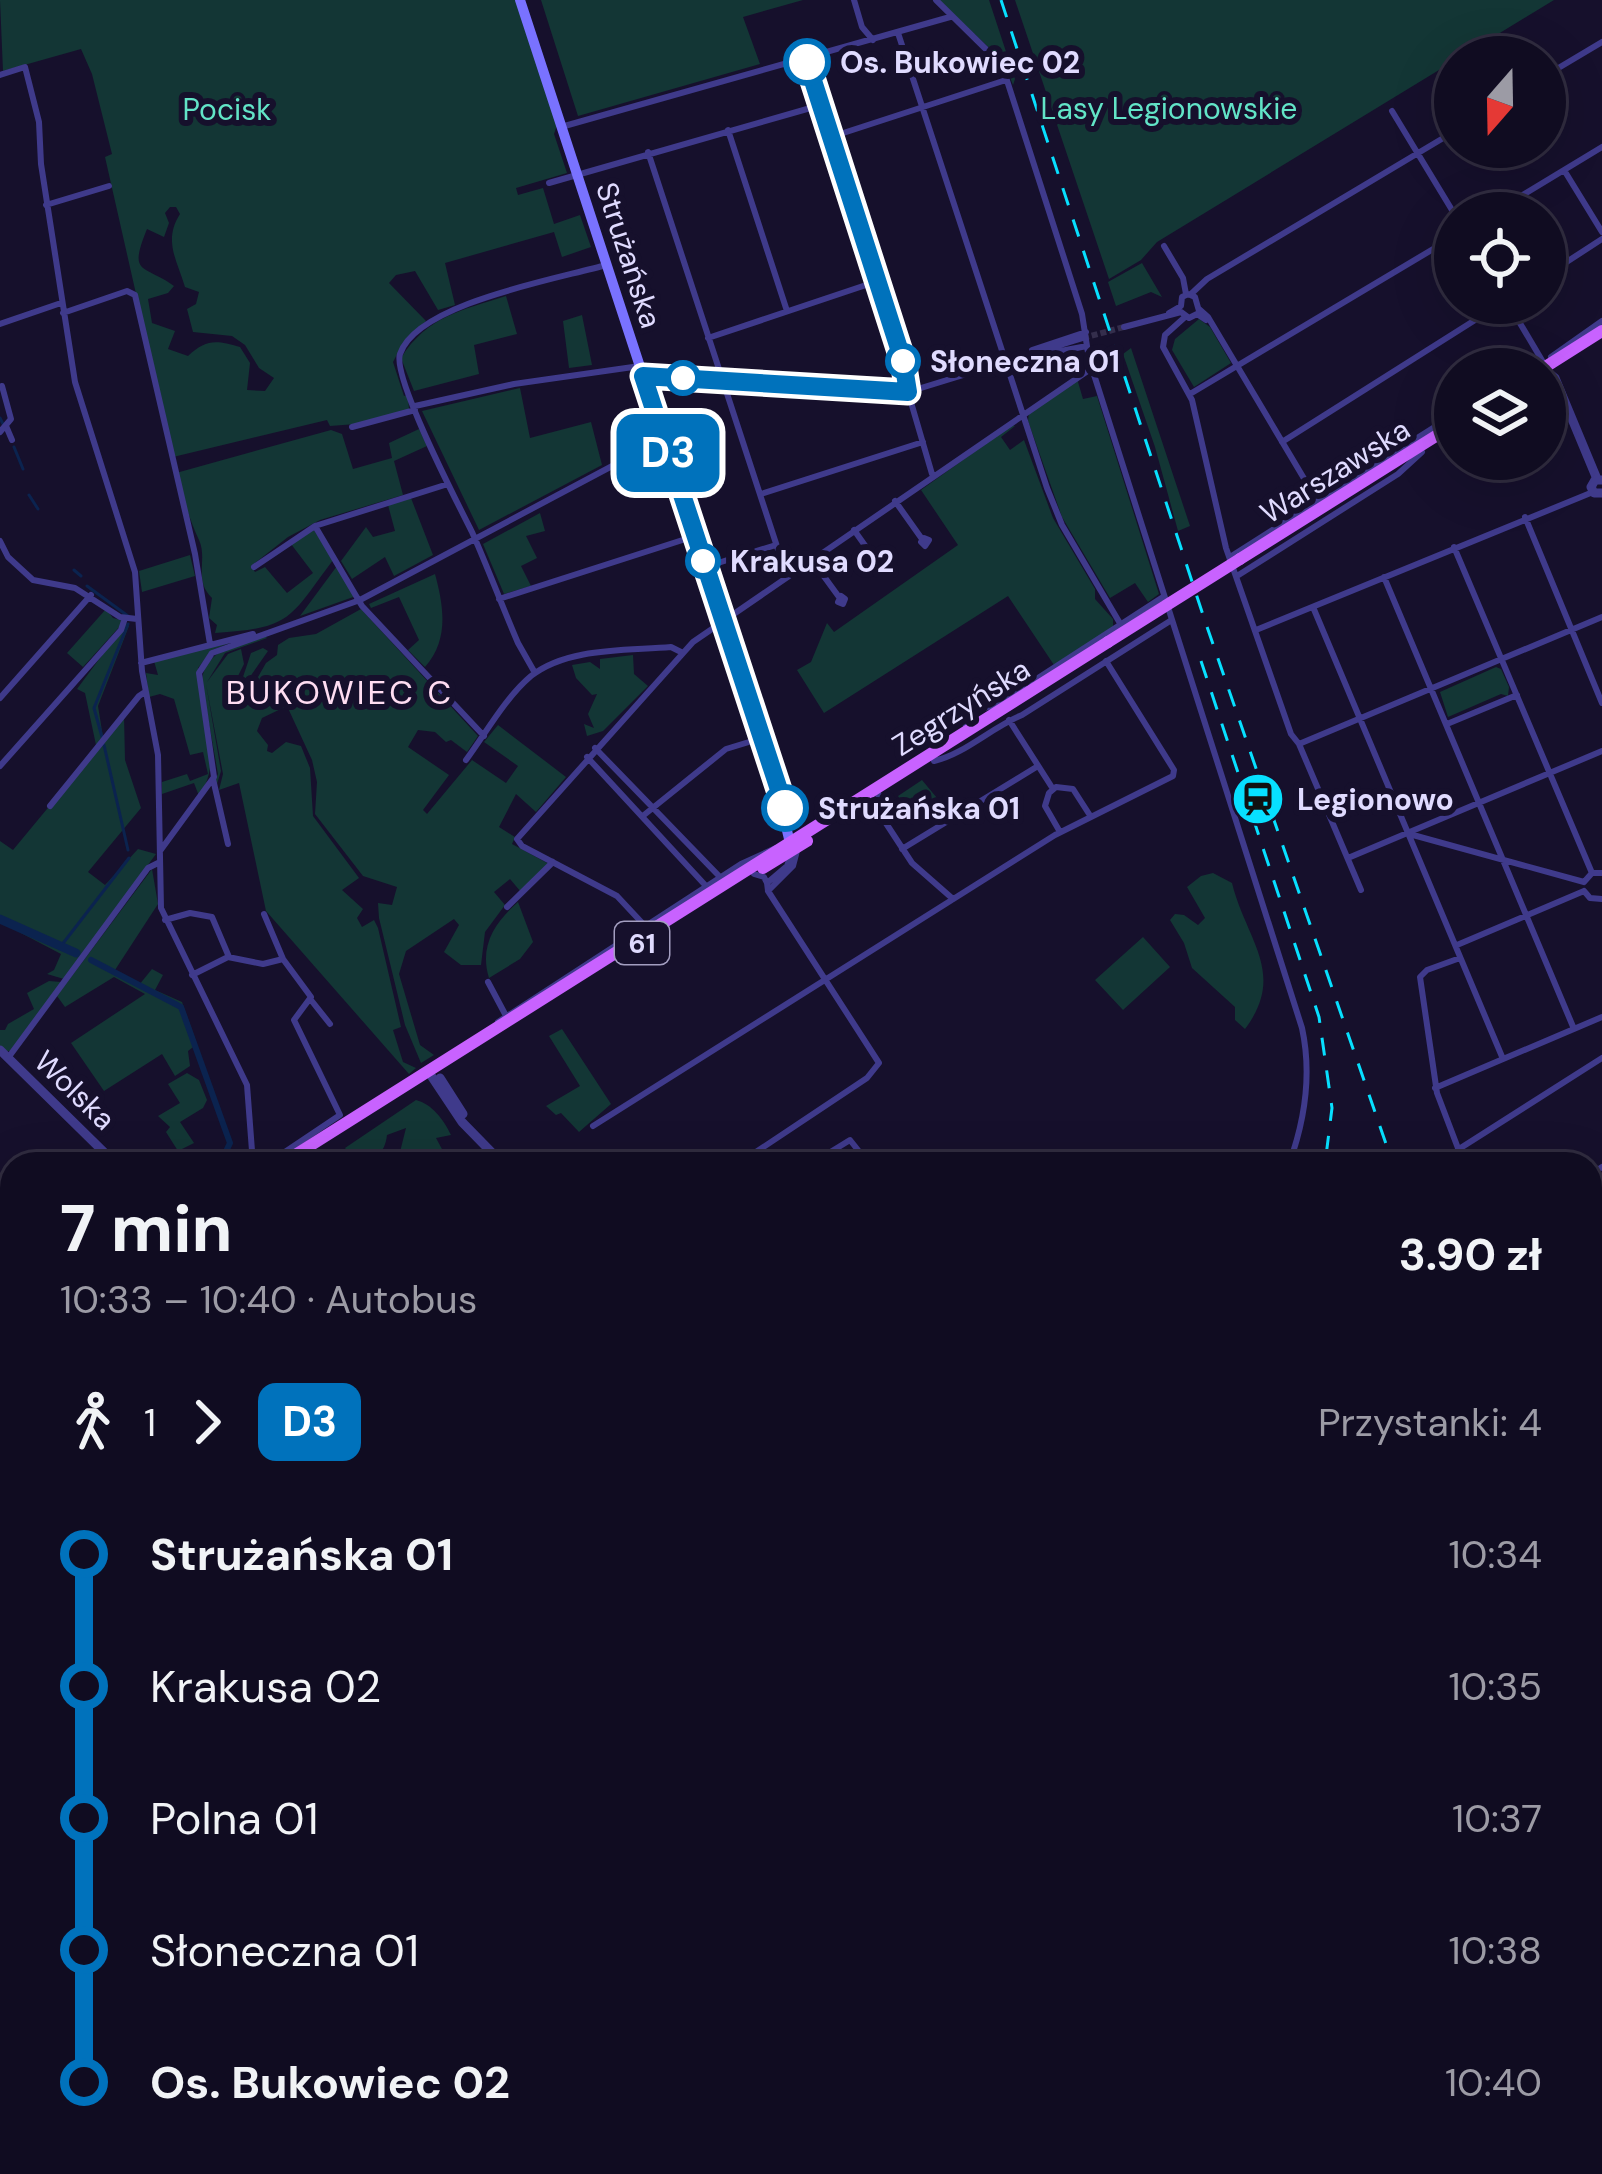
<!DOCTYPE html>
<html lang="pl">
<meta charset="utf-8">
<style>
:root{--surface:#100c21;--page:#19152a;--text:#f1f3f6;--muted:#9c9ba5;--line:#302c3f}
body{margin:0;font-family:"DM Sans",sans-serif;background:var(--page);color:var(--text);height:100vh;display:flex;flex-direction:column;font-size:45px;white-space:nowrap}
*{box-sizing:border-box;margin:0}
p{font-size:39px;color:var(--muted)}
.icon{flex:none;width:66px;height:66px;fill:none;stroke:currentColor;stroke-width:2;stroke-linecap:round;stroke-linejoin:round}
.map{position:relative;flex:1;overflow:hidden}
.drawer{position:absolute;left:0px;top:1152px;width:1602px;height:1023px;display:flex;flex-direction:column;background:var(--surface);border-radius:36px 36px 0 0;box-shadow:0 12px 48px #0002,0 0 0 3px var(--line)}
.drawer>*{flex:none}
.badge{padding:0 24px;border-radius:18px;font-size:42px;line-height:78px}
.needle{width:78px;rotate:200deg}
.fabs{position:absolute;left:1434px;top:36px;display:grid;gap:24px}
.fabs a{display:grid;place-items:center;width:132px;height:132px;border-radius:50%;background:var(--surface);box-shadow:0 12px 48px #0002,0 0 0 3px var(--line);font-size:60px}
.map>.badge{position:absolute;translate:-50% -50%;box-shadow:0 0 0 6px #fff}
.legs{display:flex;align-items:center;gap:18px;height:132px;padding:0 60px;font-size:39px}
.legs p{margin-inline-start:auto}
.overview{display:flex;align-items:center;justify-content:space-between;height:204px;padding:0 60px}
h1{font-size:66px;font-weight:800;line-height:90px}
ul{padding:0 60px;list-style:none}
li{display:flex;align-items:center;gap:42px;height:132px;font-size:45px}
li i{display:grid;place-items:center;width:18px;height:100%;margin:0 15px;background:currentColor}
li i::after{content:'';width:30px;height:30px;margin:-15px;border:9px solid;border-radius:50%;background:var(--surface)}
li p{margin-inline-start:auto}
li:first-child i{background:linear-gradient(#0000 50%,currentColor 0)}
li:last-child i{background:linear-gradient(currentColor 50%,#0000 0)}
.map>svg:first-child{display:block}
.green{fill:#133635;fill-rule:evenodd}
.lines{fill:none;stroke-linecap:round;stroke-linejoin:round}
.stream{stroke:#0b234f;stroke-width:3}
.canal{stroke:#0b234f;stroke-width:6}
.river{stroke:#0b234f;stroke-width:9}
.minor-tunnel{stroke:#342e4c;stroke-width:6;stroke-dasharray:6 3;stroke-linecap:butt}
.minor{stroke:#3f3a8b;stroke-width:6}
.tertiary{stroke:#3f3a8b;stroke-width:9}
.secondary{stroke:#7972ff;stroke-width:10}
.primary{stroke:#c862ff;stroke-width:12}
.rail{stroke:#07e0ff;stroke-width:3;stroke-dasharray:18 15;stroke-linecap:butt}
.primary-bridge{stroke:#c862ff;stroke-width:12}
.line-1-casing{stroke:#fff;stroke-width:27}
.line-1{stroke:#0072bc;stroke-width:18}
.stop-1-dot{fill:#fff;stroke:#0072bc;stroke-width:6}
.labels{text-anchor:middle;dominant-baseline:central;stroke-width:12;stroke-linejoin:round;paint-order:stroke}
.shield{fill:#16102c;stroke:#a39ec0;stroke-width:3}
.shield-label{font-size:27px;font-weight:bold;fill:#e0dbff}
.stop-label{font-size:30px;font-weight:bold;fill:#e0dbff;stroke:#16102c;text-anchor:start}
.park-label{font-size:30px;fill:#62e4c7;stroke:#16102c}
.street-label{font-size:30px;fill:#e0dbff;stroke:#16102c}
.poi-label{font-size:30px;font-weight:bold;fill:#e0dbff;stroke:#16102c;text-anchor:start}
.neighbourhood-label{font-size:33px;letter-spacing:3px;fill:#ffddf2;stroke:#16102c}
</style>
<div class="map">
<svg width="1602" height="2174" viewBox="0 0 1602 2174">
<rect width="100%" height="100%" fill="#16102c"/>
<path class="green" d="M0,0h517l40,125 -3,9 13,39 -51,15 2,7 25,-7 11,36 26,-9 11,32 -29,10 -8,-25 -109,31 10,42 -17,5 -23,-39 -19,4 -7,8 37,38 -24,24 -9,17 11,34 4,-1 1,15 -53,14 -26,2 -3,-6 -154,37 -68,-300 7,-3 -20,-80 -11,-25 -78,22zM170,207h6l4,7c-17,27 -3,46 5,73l14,5 -3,12 -9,5 6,23 39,4 13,9 14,23 15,10 -9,13 -18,-1 3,-27 -10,-16c-24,-7 -34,-8 -52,9l-20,-7 7,-18 -23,-8 -4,-24 20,-6 6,-7c-31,-22 -46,-10 -27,-57l17,8 5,-14 -4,-10z
M541,0h262l-60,17 17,47 -182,52z
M939,0h50l26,79 -2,6 -9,-23z
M1015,0h539l-397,242 -16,18 -32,19z
M1142,263l20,34 -11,-5 -35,14 -8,-24z
M506,296l11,38 -43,11 5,29 -65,17 -13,-33c26,-42 62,-48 105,-62z
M582,315l10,50 -23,3 -6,-47z
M1199,319l11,8 21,36 -37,24 -22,-37 3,-11z
M1131,348l59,178 -12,5 -23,-84 -32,-93z
M1083,370l-5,12 5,17 14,-3 62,198 -11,8 -13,-19 -25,15 -48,-81 -34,-96 1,-9z
M520,388l10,50 61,-16 11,43 -123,65 -57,-119z
M1012,425l3,1 -14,11 9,13 14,-10 29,78 42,71v10l18,20v8l-59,38 -46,-69 -184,117 -27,-43 14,-8 16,-39 7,9 124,-87 -37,-55z
M419,429l8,17 -33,15 9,34 -83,25 -32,17 -37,29 4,6 10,-5 22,26 26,-20 -22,-29 23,-14 19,30c-44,59 -41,68 -118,73l2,-8 -8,-7 3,-20c-19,-18 -4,-38 -13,-58 -10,-21 -16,-44 -23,-67l155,-43 11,4 11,35 39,-11 -3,-15z
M411,498l22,57 -39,21 -9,-19 -33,22 -11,-18 25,-34 7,10 22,-6 -7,-26z
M540,513l5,18 -19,5 11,22 -16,8 10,20 -27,8 -21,-50z
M190,555l5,21 -53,16 -3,-21z
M337,566l19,30 -56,20z
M435,574c9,33 14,66 -10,93l-17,-17 11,-10 -20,-43 -28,11 -2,-4z
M106,609l7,9 8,2v5l-38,42 -16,-14z
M361,609l117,127 -11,16 -16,-12 -5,2 -11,-10 -17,-2 -10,17 41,28 -26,35 4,4 45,-54 34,23 12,-17 -34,-24 14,-17 68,52 -30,35 -20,-18 -17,33 16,10 -3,7 37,20 -28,28 -11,-13 -16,13 11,13 -20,27 -4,33h-20l-17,-13 15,-27 -5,-6 -48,32 -7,23 21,71 14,10 -13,8 -16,-38 -26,-107 -1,-15 14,2 5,-18 -34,-11 -48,-62 2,-32 -5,-22 -25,-54 -25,12 -5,13 11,14 -1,6 5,2 14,-11 15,4 9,22 3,48 46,62 -17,12 21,19 -6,9 5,9 12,-7 4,8 23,99 -8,3 10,32 13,6 -7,6 -143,-163 -27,-128 -20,7 4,-16 -17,-90 15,87 -4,13 -2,-4 3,-6 -16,-90c0,-34 36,-39 62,-49l3,3 -42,15 -18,29 21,-28 13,-5 3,15 -7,14 3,8 11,-33 12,-5 5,3 -21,30 -1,17 20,-35 11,-8 1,-10 11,-7 27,-4z
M126,623l3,3 -31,80 5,31 -7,8 -11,-52 -8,-4z
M248,636l-36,14 -14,18c-2,45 29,87 1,128l-5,-13 -32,11v-12l25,-8 3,7 18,-7 -5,-22 -13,3 -16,-56 -14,-5 -11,3 -3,-24 12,2 -4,-14z
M633,655l1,19 14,12 -45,45 -16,5 -3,-12 10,4 -6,-14 9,-20 -5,1 -16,-17 -4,-13 18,-3 10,7v-10z
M1496,667l5,2 8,18 -1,9 -7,-2 -53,23 -8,-25z
M124,716l1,44 16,48 -53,64 17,13 33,-36 18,5 -92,125 -17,-5 7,-4 7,-16 -61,-32v-81l13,9z
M922,780l20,24 -28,18 -16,-26z
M152,869l6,35 -43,66 24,15 13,-16 11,6 -8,15 27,12 15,42 -9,7 2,15 -15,10 -13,-22 -58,37 -33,-48 74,-49 -31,-17 -49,30 -8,-11z
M1213,873l19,10c14,57 55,90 13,146l-10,-9v-13l-43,-39 -8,-25 -14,-23 5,-6 9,1 14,10 7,-7 -18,-31 14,-11z
M518,902l15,40 -13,17 -31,19c-10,-32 6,-56 29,-76z
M1143,937l27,30 -47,43 -28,-30z
M49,981l12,1 -49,69h-5l-7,-5v-16h5l3,-6 26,-15 -7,-16z
M562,1029l49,75 -32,28 -18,-19 -5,2 -10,-9 34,-20 -31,-50z
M187,1073l12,7 8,20 -4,8 -23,14 14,21 -16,8 -12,-19 4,-5 -12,-11 22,-13 -12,-19z
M416,1100c16,4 28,20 35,35l-15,3 14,26h-53l9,-36 -19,7c-2,17 -12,29 -30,29l-12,-16z
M12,1751v88l-5,2 -7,-21v-67z
M1594,1957l8,6v211h-12l-15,-10 -12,10h-38l-9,-6 -8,6 -13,-11h95v-198z"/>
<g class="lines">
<path class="stream" d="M0,418l3,6
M14,447l9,22
M29,495l9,14
M74,570l7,6
M87,586l41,30
M102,737l-8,-29 34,-84
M104,745l24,105
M61,946l68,-88"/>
<path class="canal" d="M91,960l90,47 49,136 -10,21
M0,2071l12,-68"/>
<path class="river" d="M0,919l76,34"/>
<path class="minor-tunnel" d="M1083,338l41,-11"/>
<path class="minor" d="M854,0l8,27 11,13
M936,0l66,65 80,249 7,45 213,669c10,46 3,92 -13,136
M898,33l149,455 15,37 59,100
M806,59l96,298 6,35 24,82
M0,75l25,-8 14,55 2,42 34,218 60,190 7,99 16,84 3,153 86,177 6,79
M1545,76l57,-34
M1392,111l63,104
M561,127l389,-110
M728,130l59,181
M831,137l175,-57
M648,152l139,425
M1564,170l38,62
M549,183l272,-78
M46,205l63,-19
M1493,213l109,-66
M1164,246l19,32 3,16
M1545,276l57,-37
M1191,294l16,-15 248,-148
M1508,303l35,59
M1199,309l9,8 110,185
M63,313l64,-22 8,4 60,259 15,90
M1169,313l12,-7 1,-9 6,-3 7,3 4,14
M1185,317l-20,18 -2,12 29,53 34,148 65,186 8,10 62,146
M0,324l61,-21
M1124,327l57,-15 8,6 8,-4 9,6
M708,338l170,-57
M1032,350l54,-18
M1029,357l58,-11
M1551,357l51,-36
M643,376l265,16 175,-54
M1190,394l265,-158
M415,406l99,-22 126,-18
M6,426l6,14
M352,427l63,-17
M0,432l11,-13 -9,-33
M1282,442l220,-139
M761,494l162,-52
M895,501l27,38
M1525,517l77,186
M315,526l47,80 122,130
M854,530l27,38
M924,538l5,2 -4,6 -4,-4z
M0,541l8,16 25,23 42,8 45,29 17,2
M1454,547l138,326
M1230,557l225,-143
M812,560l27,37
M254,567l61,-41 133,-42
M705,567l71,-22
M885,567l2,5 -4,3 -4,-4z
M1237,576l161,-102 24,-22
M1384,577l190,452
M841,596l4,3 -2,5 -5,-2z
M499,599l196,-63
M1313,607l190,452
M1256,630l337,-138
M141,663l112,-29
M535,673l-17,-30c-16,-37 -30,-75 -46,-111 -14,-28 -80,-155 -72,-178 17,-51 158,-75 206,-89
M0,698l91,-103
M1009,720l44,69
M1447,724l70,-29
M967,727l-7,-12 38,-11 165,-107
M1299,744l303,-127
M595,748l125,129
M587,757l119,129
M466,760c20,-27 39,-62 65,-84 37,-29 96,-25 140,-29l10,5
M934,761c31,-7 58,-34 88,-46l148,-94
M0,766l121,-136 4,-12
M213,779l15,65
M864,804l12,4 36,55 41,36
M50,806l89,-110 6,-4
M876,808l3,-13
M644,815l82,-66 36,-11
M1060,832l-15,-26 4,-13 7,-6 17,2 18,28
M1413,835l171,47
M902,849l136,-83
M160,851l54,-74 -15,-104 13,-20 148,-53 303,-161
M1348,858l254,-107
M754,874l10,3 3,6
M1584,882l8,-9h10
M768,891l25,-25 5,-19
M768,891l-1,-8 20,-17 5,-14
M1584,891l6,7 12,1
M507,907l46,-45
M264,914l19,45 28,38 -17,23 46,95 -73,49
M165,920l25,-7 22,4 17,40
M645,926l-28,-30 -95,-50 -5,-7 176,-197 399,-274
M1457,945l127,-54
M1460,958l-33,12 -7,7 17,116 27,71
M192,975l36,-18 35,7 20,-5
M488,982l17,32
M311,1000l19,24
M498,1022l243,-158 35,-16
M8,1058l140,-190 10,-5
M1435,1088l167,-71
M593,1126l462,-291 118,-59 1,-6 -68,-109
M1459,1149l143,-91
M738,1164l129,-86 12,-15 -111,-172
M811,1164l39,-24 19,24
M1590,1175l12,-8
M1590,1254l12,-8
M1590,1307l12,2
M1590,1355l12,10
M0,1360l12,-7
M1590,1467l12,6
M1590,1556l12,-15
M1590,1559l12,10
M1590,1675l12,10
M1590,1703l12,-15
M1590,1800l12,5
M1590,1903l12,3
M1590,1931l12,-15
M0,1962l12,-3
M137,2163l9,11
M387,2163l6,11
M1170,2163l10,11
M958,2174l2,-2"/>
<path class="tertiary" d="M1545,370l10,8 42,101
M1602,480h-7l-4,7 3,6h8
M0,1050l116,114
M428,1071l34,51 41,42
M440,1078l23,36
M1590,1947l12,7
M771,2163l9,11
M289,2174l12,-11"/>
<path class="secondary" d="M520,0l253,773 18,74"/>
<path class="primary" d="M1542,369l60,-38
M1240,559l215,-135
M763,868l44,-27
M281,1164l827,-522
M0,1341l12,-8"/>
<path class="rail" d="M1001,0l204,621 188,543
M1201,661l118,356 13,91 -7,56
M1590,1414l12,9
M1590,1441l12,6
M0,1860l12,-4
M935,2163l9,11"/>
<path class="primary-bridge" d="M1108,642l132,-83"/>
</g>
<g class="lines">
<g class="line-1-casing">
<path id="line-1" d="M785,808l-142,-432 265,16 -5,-31 -96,-299"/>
</g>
<use href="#line-1" class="line-1"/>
</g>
<defs>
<g id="station-disc" transform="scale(2.7)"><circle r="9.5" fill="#07e0ff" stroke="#16102c"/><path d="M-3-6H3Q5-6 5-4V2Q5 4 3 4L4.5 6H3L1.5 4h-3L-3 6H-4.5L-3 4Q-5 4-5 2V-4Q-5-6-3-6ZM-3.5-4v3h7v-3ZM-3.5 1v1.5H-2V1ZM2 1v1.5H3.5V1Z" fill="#111"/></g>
</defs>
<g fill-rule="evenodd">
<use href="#station-disc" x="1258" y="799"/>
</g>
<g class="stop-1-dot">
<circle cx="807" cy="62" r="21"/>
<circle cx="903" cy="361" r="15"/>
<circle cx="683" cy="378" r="15"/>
<circle cx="703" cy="561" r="15"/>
<circle cx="785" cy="808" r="21"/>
</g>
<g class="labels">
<rect class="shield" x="615" y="922" width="54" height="42" rx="9"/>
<g class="shield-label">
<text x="642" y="943">61</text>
</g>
<g class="stop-label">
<text x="840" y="62">Os. Bukowiec 02</text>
<text x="930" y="361">Słoneczna 01</text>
<text x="730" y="561">Krakusa 02</text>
<text x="818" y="808">Strużańska 01</text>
</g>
<g class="park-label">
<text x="1169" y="108">Lasy Legionowskie</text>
<text x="227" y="109">Pocisk</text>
</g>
<g class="street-label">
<text transform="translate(629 255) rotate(72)">Strużańska</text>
<text transform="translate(1335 471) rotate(-32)">Warszawska</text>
<text transform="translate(961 707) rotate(-32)">Zegrzyńska</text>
<text transform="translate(75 1090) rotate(44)">Wolska</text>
</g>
<g class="poi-label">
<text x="1297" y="799">Legionowo</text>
</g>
<g class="neighbourhood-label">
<text x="340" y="692">BUKOWIEC C</text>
</g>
</g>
</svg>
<div class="fabs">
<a><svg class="needle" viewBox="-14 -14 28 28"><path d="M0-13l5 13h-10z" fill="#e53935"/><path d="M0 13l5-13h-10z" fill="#9c9ba5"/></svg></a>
<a><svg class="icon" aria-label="locate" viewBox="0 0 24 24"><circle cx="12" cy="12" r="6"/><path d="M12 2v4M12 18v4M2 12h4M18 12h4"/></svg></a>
<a><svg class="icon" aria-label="layers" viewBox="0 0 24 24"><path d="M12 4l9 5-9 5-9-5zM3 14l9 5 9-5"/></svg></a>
</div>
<b class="badge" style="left:668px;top:453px;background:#0072bc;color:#fff">D3</b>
<section class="drawer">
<div class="overview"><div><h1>7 min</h1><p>10:33 – 10:40 · Autobus</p></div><b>3.90 zł</b></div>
<div class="legs"><svg class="icon" aria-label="walk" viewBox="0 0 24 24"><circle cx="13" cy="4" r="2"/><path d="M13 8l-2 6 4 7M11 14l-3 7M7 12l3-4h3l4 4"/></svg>1<svg class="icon" aria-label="forward" viewBox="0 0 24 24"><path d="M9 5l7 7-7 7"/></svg><b class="badge" style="background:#0072bc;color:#fff">D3</b><p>Przystanki: 4</p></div>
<ul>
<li><i style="color:#0072bc"></i><b>Strużańska 01</b><p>10:34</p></li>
<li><i style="color:#0072bc"></i><span>Krakusa 02</span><p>10:35</p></li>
<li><i style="color:#0072bc"></i><span>Polna 01</span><p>10:37</p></li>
<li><i style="color:#0072bc"></i><span>Słoneczna 01</span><p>10:38</p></li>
<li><i style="color:#0072bc"></i><b>Os. Bukowiec 02</b><p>10:40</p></li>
</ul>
</section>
</div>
